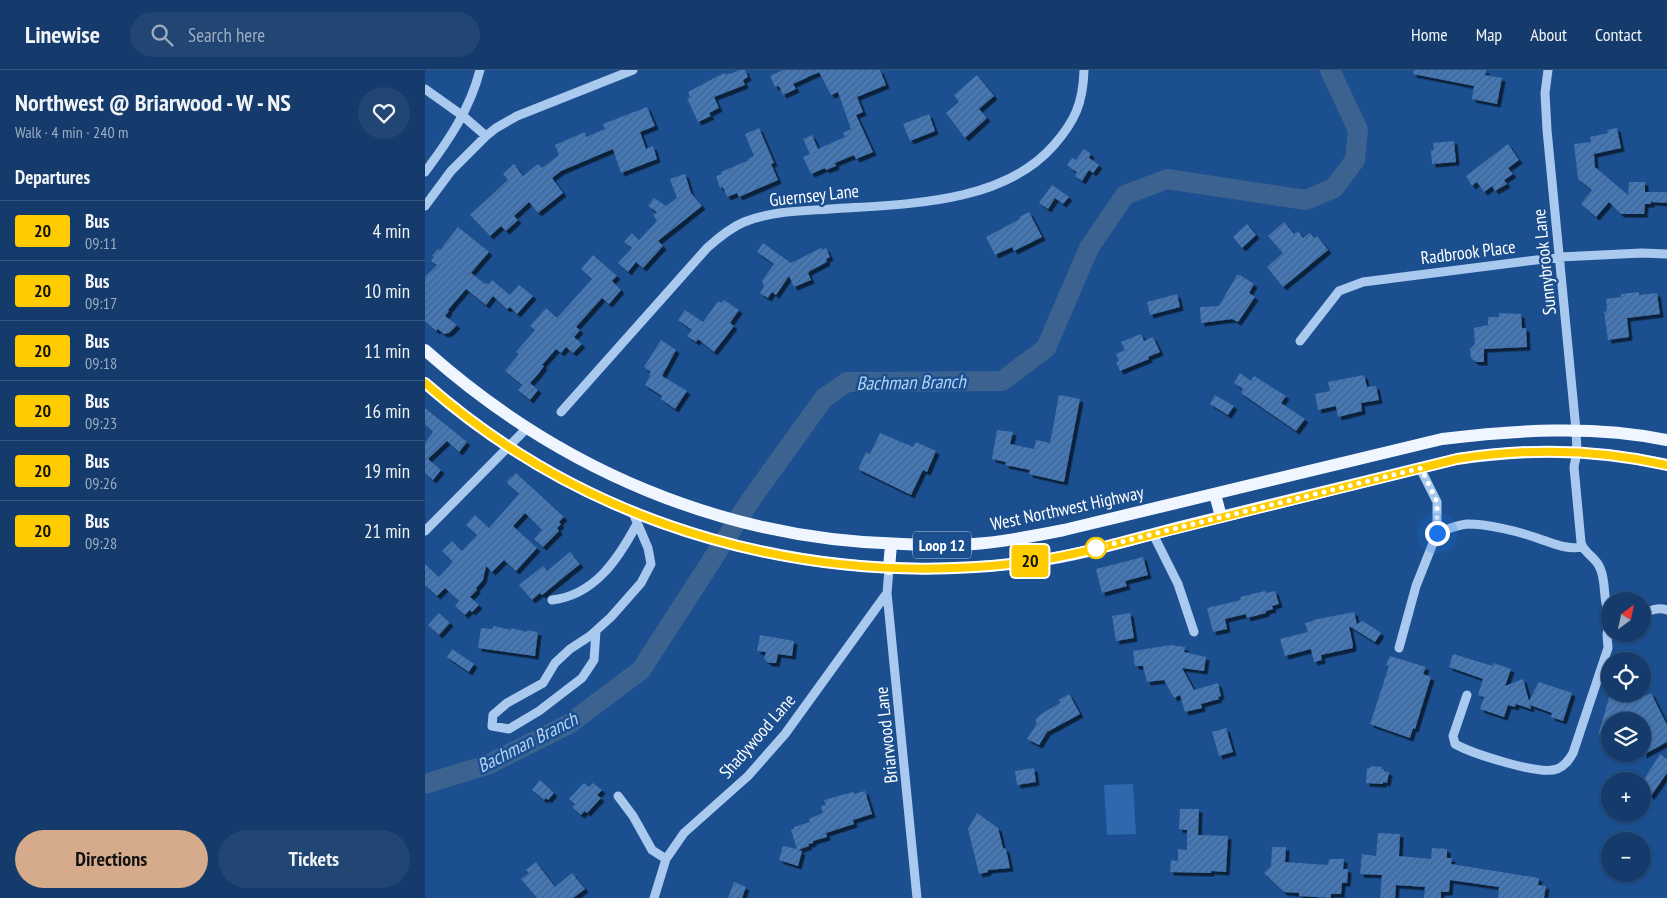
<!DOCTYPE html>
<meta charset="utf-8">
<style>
:root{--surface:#143b6b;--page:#214673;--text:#f1f3f6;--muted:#9dadc1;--line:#33557e;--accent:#d6ab8b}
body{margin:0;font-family:"PT Sans Narrow",sans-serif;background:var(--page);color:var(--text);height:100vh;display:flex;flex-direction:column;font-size:19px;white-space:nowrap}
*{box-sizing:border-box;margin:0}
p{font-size:16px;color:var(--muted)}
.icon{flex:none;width:28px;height:28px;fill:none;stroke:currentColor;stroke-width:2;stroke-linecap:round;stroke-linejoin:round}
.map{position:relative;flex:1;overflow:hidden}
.details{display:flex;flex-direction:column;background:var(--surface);width:425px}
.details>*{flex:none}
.badge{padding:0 10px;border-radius:4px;font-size:18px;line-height:32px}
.needle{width:32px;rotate:33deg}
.controls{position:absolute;left:1176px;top:522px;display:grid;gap:10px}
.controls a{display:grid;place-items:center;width:50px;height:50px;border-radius:50%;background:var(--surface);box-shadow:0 1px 4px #0004,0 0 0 1px var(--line);font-size:25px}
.you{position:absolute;width:25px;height:25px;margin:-12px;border:4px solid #fff;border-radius:50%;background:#1a73e8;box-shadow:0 0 0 8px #1a73e833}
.map>.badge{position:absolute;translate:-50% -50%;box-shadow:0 0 0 2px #fff}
h2{padding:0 15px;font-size:19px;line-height:45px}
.round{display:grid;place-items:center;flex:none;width:52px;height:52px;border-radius:26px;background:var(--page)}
.head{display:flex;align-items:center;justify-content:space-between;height:85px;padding:0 15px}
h1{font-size:24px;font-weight:700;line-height:38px}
.primary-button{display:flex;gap:10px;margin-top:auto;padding:10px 15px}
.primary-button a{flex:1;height:58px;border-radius:30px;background:var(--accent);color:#111;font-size:20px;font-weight:700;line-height:58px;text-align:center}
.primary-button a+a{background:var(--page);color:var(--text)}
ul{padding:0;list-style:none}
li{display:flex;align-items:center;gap:15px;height:60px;padding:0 15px;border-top:1px solid var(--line)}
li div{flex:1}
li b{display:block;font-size:19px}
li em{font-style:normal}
li .badge{min-width:55px;font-weight:700;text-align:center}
header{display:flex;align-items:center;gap:30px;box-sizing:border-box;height:70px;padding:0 25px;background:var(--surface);border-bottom:1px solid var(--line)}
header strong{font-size:24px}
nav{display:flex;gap:28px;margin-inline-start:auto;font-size:18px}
.search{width:350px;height:45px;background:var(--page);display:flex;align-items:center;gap:12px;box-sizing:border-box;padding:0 18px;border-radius:28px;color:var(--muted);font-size:19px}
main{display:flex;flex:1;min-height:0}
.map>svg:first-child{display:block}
.pitch{fill:#2e69ad}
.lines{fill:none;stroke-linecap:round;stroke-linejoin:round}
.river{stroke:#3c6290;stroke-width:20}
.building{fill:url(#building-hatch);filter:url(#shadow)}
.minor{stroke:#a9c9ee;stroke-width:9}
.major{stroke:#f0f6ff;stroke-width:12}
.line-casing{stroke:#fff;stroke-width:11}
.line{stroke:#fc0;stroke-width:8}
.walk{stroke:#fff;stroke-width:5;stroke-dasharray:0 9}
.stop-dot{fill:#fff;stroke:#fc0;stroke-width:2.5}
.labels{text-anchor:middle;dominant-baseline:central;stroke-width:5;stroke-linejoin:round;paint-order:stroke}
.shield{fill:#1b4f8f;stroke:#bbcadd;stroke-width:1}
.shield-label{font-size:16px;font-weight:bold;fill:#fff}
.street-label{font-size:18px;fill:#fff;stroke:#1b4f8f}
.water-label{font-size:19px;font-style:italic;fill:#b5d3f5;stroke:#1b4f8f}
</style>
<header>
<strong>Linewise</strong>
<div class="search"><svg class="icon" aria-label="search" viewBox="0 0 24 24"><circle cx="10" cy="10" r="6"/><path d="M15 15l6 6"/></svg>Search here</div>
<nav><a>Home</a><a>Map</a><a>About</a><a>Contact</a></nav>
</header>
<main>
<section class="details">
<div class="head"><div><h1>Northwest @ Briarwood - W - NS</h1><p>Walk · 4 min · 240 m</p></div><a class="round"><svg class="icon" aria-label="heart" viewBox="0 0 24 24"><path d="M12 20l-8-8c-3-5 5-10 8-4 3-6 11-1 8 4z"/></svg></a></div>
<h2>Departures</h2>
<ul>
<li><span class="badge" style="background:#fc0;color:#111">20</span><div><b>Bus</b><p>09:11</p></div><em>4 min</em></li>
<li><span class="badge" style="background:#fc0;color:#111">20</span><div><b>Bus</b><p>09:17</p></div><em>10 min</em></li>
<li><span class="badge" style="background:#fc0;color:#111">20</span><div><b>Bus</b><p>09:18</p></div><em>11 min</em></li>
<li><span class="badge" style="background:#fc0;color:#111">20</span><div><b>Bus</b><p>09:23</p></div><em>16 min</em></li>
<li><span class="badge" style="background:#fc0;color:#111">20</span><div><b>Bus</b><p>09:26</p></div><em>19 min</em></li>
<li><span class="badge" style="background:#fc0;color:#111">20</span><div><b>Bus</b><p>09:28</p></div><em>21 min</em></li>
</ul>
<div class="primary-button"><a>Directions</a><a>Tickets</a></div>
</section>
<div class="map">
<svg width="1242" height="828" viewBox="0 0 1242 828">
<defs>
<pattern id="building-hatch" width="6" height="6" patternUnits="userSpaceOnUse" patternTransform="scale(1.25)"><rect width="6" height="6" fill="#4478b7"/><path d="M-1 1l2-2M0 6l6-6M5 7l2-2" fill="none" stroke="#486282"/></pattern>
<filter id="shadow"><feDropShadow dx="3.5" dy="3.5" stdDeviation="0" flood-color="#0009"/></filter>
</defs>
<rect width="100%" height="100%" fill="#1b4f8f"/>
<path class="pitch" d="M708,714l3,50 -29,1 -3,-50z"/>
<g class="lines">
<path class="river" d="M0,714l62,-19 82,-41 72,-54 111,-172 72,-100 23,-16 155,-1 44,-33 43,-100 36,-53 42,-16 139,21 28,-12 21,-28 3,-30 -28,-60"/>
</g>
<path class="building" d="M314,0h6l3,7 -5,3 2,5 -31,12 5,11 -10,5 2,3 -13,6 -11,-24 3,-1 -2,-5 30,-16 7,-3v2l5,-2 1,1z
M358,0h97l6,15 -29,12 6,15 -7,3 17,37 -17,7 -2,-4 -19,8 1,3 -10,4 -1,-2 -14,6 -8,-17 7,-3 -7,-15 9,-4 6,14 27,-12 -2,-4 8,-4 -13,-37 -7,3 -12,-23 -26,12 3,5 -13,6 -4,-9 -4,1 -5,-11z
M989,0h72l-1,5 17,3 -5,26 -25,-5 2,-13 -61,-12z
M552,5l17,21 -15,13 8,9 -22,20 -19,-25 13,-11 -5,-7z
M222,37l8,19 -15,6 6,17 7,-3 4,13 -36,14 -8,-24 -52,22 -9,7 11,15 -25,20 -9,-11 -15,14 4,4 -12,11 -5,-5 -11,10 -20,-21 38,-35 -5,-6 11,-10 9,12 15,-12 4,4 17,-13 -4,-10 30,-13 1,5 19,-8 -2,-5z
M504,44l6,17 -25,10 -7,-17z
M334,58l15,35 -3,1 7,16 -39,17 -2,-4 -10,4 -4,-10 -3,1 -4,-12 6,-2 -1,-2 28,-12 -1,-1 6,-3 -9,-22z
M1192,58l4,20 -27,6 1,13 33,28 1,-13h16v10h22v11l-16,-1v2h-6l-1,10h-23l-12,-12 -13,15 -15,-13 11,-14 -14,-11 -4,-35 17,-2 -1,-5 18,-4 -1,-3z
M1029,71l2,21 -24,2 -1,-14h3l-1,-7z
M1083,74l11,16 -11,8 5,6 -9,6 3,4 -12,7 -3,-5 -8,6 -7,-10 -5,4 -6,-10z
M659,79l7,5 -2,4 10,7 -6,8 -4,-3 -7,11 -7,-5 2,-4 -7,-4v-1l-3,-2 5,-7 4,2z
M260,104l6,19 11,13 -44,35 5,5 -20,22 -7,-6 -8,10 -10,-9 14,-15 -8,-6 8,-9 7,7 18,-19 -4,-6 4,-3 -9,-6 6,-8 12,8 11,-8 -7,-19z
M627,115l17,12 -6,7 -8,-6 -7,11 -9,-6z
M604,142l13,25 -28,14 -2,-4 -17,8 -9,-18 34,-18 -1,-2z
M859,152l10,12 4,-3 5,7 7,-5 4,5 3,-2 11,14 -45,37 -16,-20 16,-14 -15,-17z
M822,154l9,11 -14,13 -9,-11z
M33,157l31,25 -18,21 14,11 2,-1 2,1 3,-4 18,15 9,-10 14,11 -16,18 -7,-7 -3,2 -14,-13 -7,9 -20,-16 -18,21 1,1 -4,5 12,9 -8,8 -5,1 -6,-5 -2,2 -11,-10v-44l12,-12 -6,-4 3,-4 -2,-1 6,-7 2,1z
M338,173l28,20 30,-15 1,2 4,-2 4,9 -4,2 1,3 -17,9 -2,2 3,7 -17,7 -5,-11 -13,19 -4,-3 -4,6 -8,-5 4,-6 -2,-6 12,-17 -17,-12z
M168,185l24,21 -5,5 9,9 -12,14 -7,-6 -26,29 4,3 -6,7 8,7 -9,9 -7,-6 -5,6 -5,-4 -14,16 2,1 -5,7 -9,10 8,7 -8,10 -12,-10 4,-5 -17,-14 14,-17 -3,-2 19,-22 -5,-4 16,-18 11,10 35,-39 -11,-10z
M812,205h3l14,9 -5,9 6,4 -17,25 -6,-3 -31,4 -1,-16 19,-1z
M1214,222v3l18,-2 3,21 -33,4 2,19 -21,3 -4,-28 3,-1 -1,-12 15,-2v-3z
M752,224l3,13 -30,8 -3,-13z
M299,230l15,10 -9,13 4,3 -20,26 -16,-13 -2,3 -9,-6 5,-6 -14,-10 7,-10 18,12 15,-21 3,2z
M1074,243l22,1 1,14h4l1,19 -43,2v13h-8l-5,-4 -1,-9 5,-5 -1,-16 14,-3v-8h11z
M716,264l3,7 9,-4 7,15 -12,5 1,2 -29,12 -4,-9 3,-1 -3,-7 9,-4 -4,-8z
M236,270l15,10 -14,26 25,15 -12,18 -14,-10 1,-3 -17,-11 5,-9 -1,-1 2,-3 -7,-5z
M815,303l11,8 3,-5 32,20 -5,7 24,16 -9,12 -55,-38 2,-4 -9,-6z
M939,305l3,12 9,-1 3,14 -18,3 1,8 -24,6 -2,-11 -18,4 -3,-16 15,-3 -2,-9z
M634,325l21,4 -16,83 -35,-8 1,-4 -25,-5 1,-3 -14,-3 5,-29 16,2 -3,12 24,5 2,-9 14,3z
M790,325l19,11 -6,9 -18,-11z
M0,338l42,34 -8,10 -12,-11 -19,18 13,11 -8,10 -8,-7v-30l8,-11 -8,-8z
M455,363l33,14 3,-5 20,9 -9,21 -4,-2 -12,25 -53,-26 8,-17 4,2z
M91,403l48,44 -5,5 2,2 -4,4 2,3 -16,16 -9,-8 8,-9 -17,-17 -12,13 24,22 -21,23 -12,-11 -12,12 -6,-6 -3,14 -7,8 1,2 -7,7 9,8 -7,7 -2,-2 -5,5 -10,-9 4,-5 -14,-13 -8,8 -12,-11v-21l14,13 14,-15 -11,-11 10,-10 10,10 15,-16 -11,-10 9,-10 14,13 30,-34 -12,-11v-2z
M145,482l10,12 -38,31 -2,-2 -8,7 -13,-15 24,-19 4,5z
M718,487l5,18 -23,6 2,5 -25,7 -6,-24z
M840,521l1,2 9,-2 4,13 -7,2 1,3 -7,2v2l-19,5 -1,-4 -21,5 2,10 -14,3 -6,-24 34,-8 -1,-3z
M929,542l3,12 6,-3 18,12 -6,9 -26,-16 4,19 -1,1 1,2 -32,7 1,5 -8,2 -3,-13 -26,7 -5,-17 28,-7 -3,-9 8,-2v-1z
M14,543l11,10 -11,12 -11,-10z
M705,543l4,25 -18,3 -4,-25z
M68,556l18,4v-2l16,4v-2l11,2 -3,24 -57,-8 3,-20 12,1z
M335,565l34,6 -2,15 -14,-2 -2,9h-7l-5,-4 2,-7 -9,-1z
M746,575l14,2 -1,5 22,5 -2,14 -22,-3 12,22 24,-7 3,13 -3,1 1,2 -18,5 1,4 -17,4 -5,-17 -6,3 -10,-18 -17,2 -4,-16h-8l-2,-15z
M27,579l22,15 -5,8 -22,-15z
M1028,584l40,12v-3l18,6 -6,17 18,-7 6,22 10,-19 33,11 -9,28 -12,-4 1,-4 -22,-8 1,4 -15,-5 -1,3 -7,-2 -4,12 -24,-8 4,-12 -6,-2 5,-16 -34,-12z
M965,586l36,11 -3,7 8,3 -16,52 -2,-1 -3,10 -40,-14 19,-58 -3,-1z
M1226,623l16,32v17l-24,13v-34h-24l-3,-7 -18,22 12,-42h35l1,2z
M644,624l11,20 -33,18 -8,13 -12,-6 10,-16 -2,-3 6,-6 19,-11 -1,-3z
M801,658l7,24 -14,4 -7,-24z
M1235,684l7,5v14l-16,23 -8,-6v-9z
M945,696l12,1 -1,2h3v2l5,1 -2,11 -4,-1v2l-17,-1 1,-15h3z
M609,698l2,14 -19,3 -2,-14z
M115,710l14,13 -6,7 -2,-2 -2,2 -12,-10z
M159,713l5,4 4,-4 9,7 -5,5 4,3 -14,15 -2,-2 -4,4 -9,-8 3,-3 -6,-5z
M440,721l7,23 -19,6 1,4 -28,9 1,4 -14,4v2l-5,1 1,2 -11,4 4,1 -4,15 -19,-6 4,-14 14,3 -6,-19 3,-1v-2l16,-5 -1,-3 14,-6 -2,-7 5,-1 -2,-5 29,-8 1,2z
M755,739h19l-1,26 30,1 -2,36 -15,-1v2l-41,-1 1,-12 7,1v-12l9,1v-20l-8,-1z
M552,743l21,15 5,20 3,1 4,19 -22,2v2l-9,2 -11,-45z
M953,763l22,1 -1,22 32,3 1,-11 15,1v9h5l-1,6 88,14 -1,7 8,1 -2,12h-46l1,-11 -49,-7 -1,12h-8v6h-17l1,-11 -29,-2 -1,13h-15l2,-23 -22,-1 2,-20 14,2z
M847,777h14l-1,15 43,3 1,-6h15l-1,10h5l-1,14h-5l-1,11h-10v4l-32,-2v-3l-15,-1 -20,-19 7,-7z
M111,792l19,25 17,-14 13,16 -12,9h-36l-16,-19 8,-6 -3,-3z
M309,812l12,5 -4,11h-14z"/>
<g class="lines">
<path class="minor" d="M1123,0l-3,23 2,37 29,300 1,22 -3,15 7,75c2,11 15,15 19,26 7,15 2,34 10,48
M0,19l38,27 23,20 10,-8 21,-12 116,-46
M0,102c24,-32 45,-63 55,-102
M0,136l26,-35 35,-35
M875,271l39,-50 24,-9 197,-25 82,-4 25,1
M136,342l146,-164c11,-10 23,-20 37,-26 27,-11 58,-11 86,-13 73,-5 172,-4 224,-64 21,-24 29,-42 30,-75
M0,461l102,-103
M1012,463c10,-4 20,-8 30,-9 21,0 50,7 70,14 15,5 29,12 45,9
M728,464l25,50 16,48
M464,499l-2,24 30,305
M127,530c43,-5 66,-41 85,-76
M1218,544c8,-4 15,-7 24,-4
M171,561l-2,29 -12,18 -43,33 -30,18 -17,-3 1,-11 14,-12 36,-20 12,-20 15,-14 20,-13 21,-19 30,-34 10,-19 -3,-16 -15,-35
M974,578l17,-62 21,-53v-31l-17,-34
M1042,625l-14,41 2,8c16,9 85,32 102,25 8,-3 12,-9 16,-16l35,-105 -1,-14 3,-16
M193,726l15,20 19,34 14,9
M229,828l12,-39 18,-26 64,-57 37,-42 102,-141"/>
<path class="major" d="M0,280c133,119 298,190 477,194 24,1 48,2 72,0 30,-2 60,-8 90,-14l378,-91c75,-9 151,-14 225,1
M0,313c168,148 391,208 611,178 49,-7 97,-22 144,-34 92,-22 184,-45 277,-68 70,-11 141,-10 210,6
M790,424l6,23
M464,499l2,-25"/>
</g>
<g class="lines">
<g class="line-casing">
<path id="line" d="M0,313c168,148 391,208 611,178 47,-7 93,-21 139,-32 94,-23 188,-47 282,-70 70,-11 141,-10 210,6"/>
</g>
<use href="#line" class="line"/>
<path class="walk" d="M671,478l-4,1 329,-81 16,34v31"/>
</g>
<circle class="stop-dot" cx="671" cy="478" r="10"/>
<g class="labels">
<rect class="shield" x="488" y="461.5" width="58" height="27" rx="4"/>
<g class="shield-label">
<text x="517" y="475">Loop 12</text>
</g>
<g class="street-label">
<text transform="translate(389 125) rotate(-6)">Guernsey Lane</text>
<text transform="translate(1043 182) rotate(-7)">Radbrook Place</text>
<text transform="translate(1119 192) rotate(-96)">Sunnybrook Lane</text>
<text transform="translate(642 438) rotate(-12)">West Northwest Highway</text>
<text transform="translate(461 665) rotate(-96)">Briarwood Lane</text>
<text transform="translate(332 666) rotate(-49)">Shadywood Lane</text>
</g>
<g class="water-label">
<text transform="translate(486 312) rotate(-1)">Bachman Branch</text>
<text transform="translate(102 672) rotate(-27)">Bachman Branch</text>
</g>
</g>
</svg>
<div class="controls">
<a><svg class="needle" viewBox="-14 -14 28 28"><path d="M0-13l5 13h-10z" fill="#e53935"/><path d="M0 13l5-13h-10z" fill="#9dadc1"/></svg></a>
<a><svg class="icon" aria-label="locate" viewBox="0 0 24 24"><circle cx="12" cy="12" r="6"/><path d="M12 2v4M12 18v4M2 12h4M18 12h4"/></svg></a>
<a><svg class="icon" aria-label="layers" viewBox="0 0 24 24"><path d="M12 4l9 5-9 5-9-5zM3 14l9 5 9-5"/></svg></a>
<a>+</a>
<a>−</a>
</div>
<div class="you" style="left:1012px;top:463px"></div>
<b class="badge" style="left:605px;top:491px;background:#fc0;color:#111">20</b>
</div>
</main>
